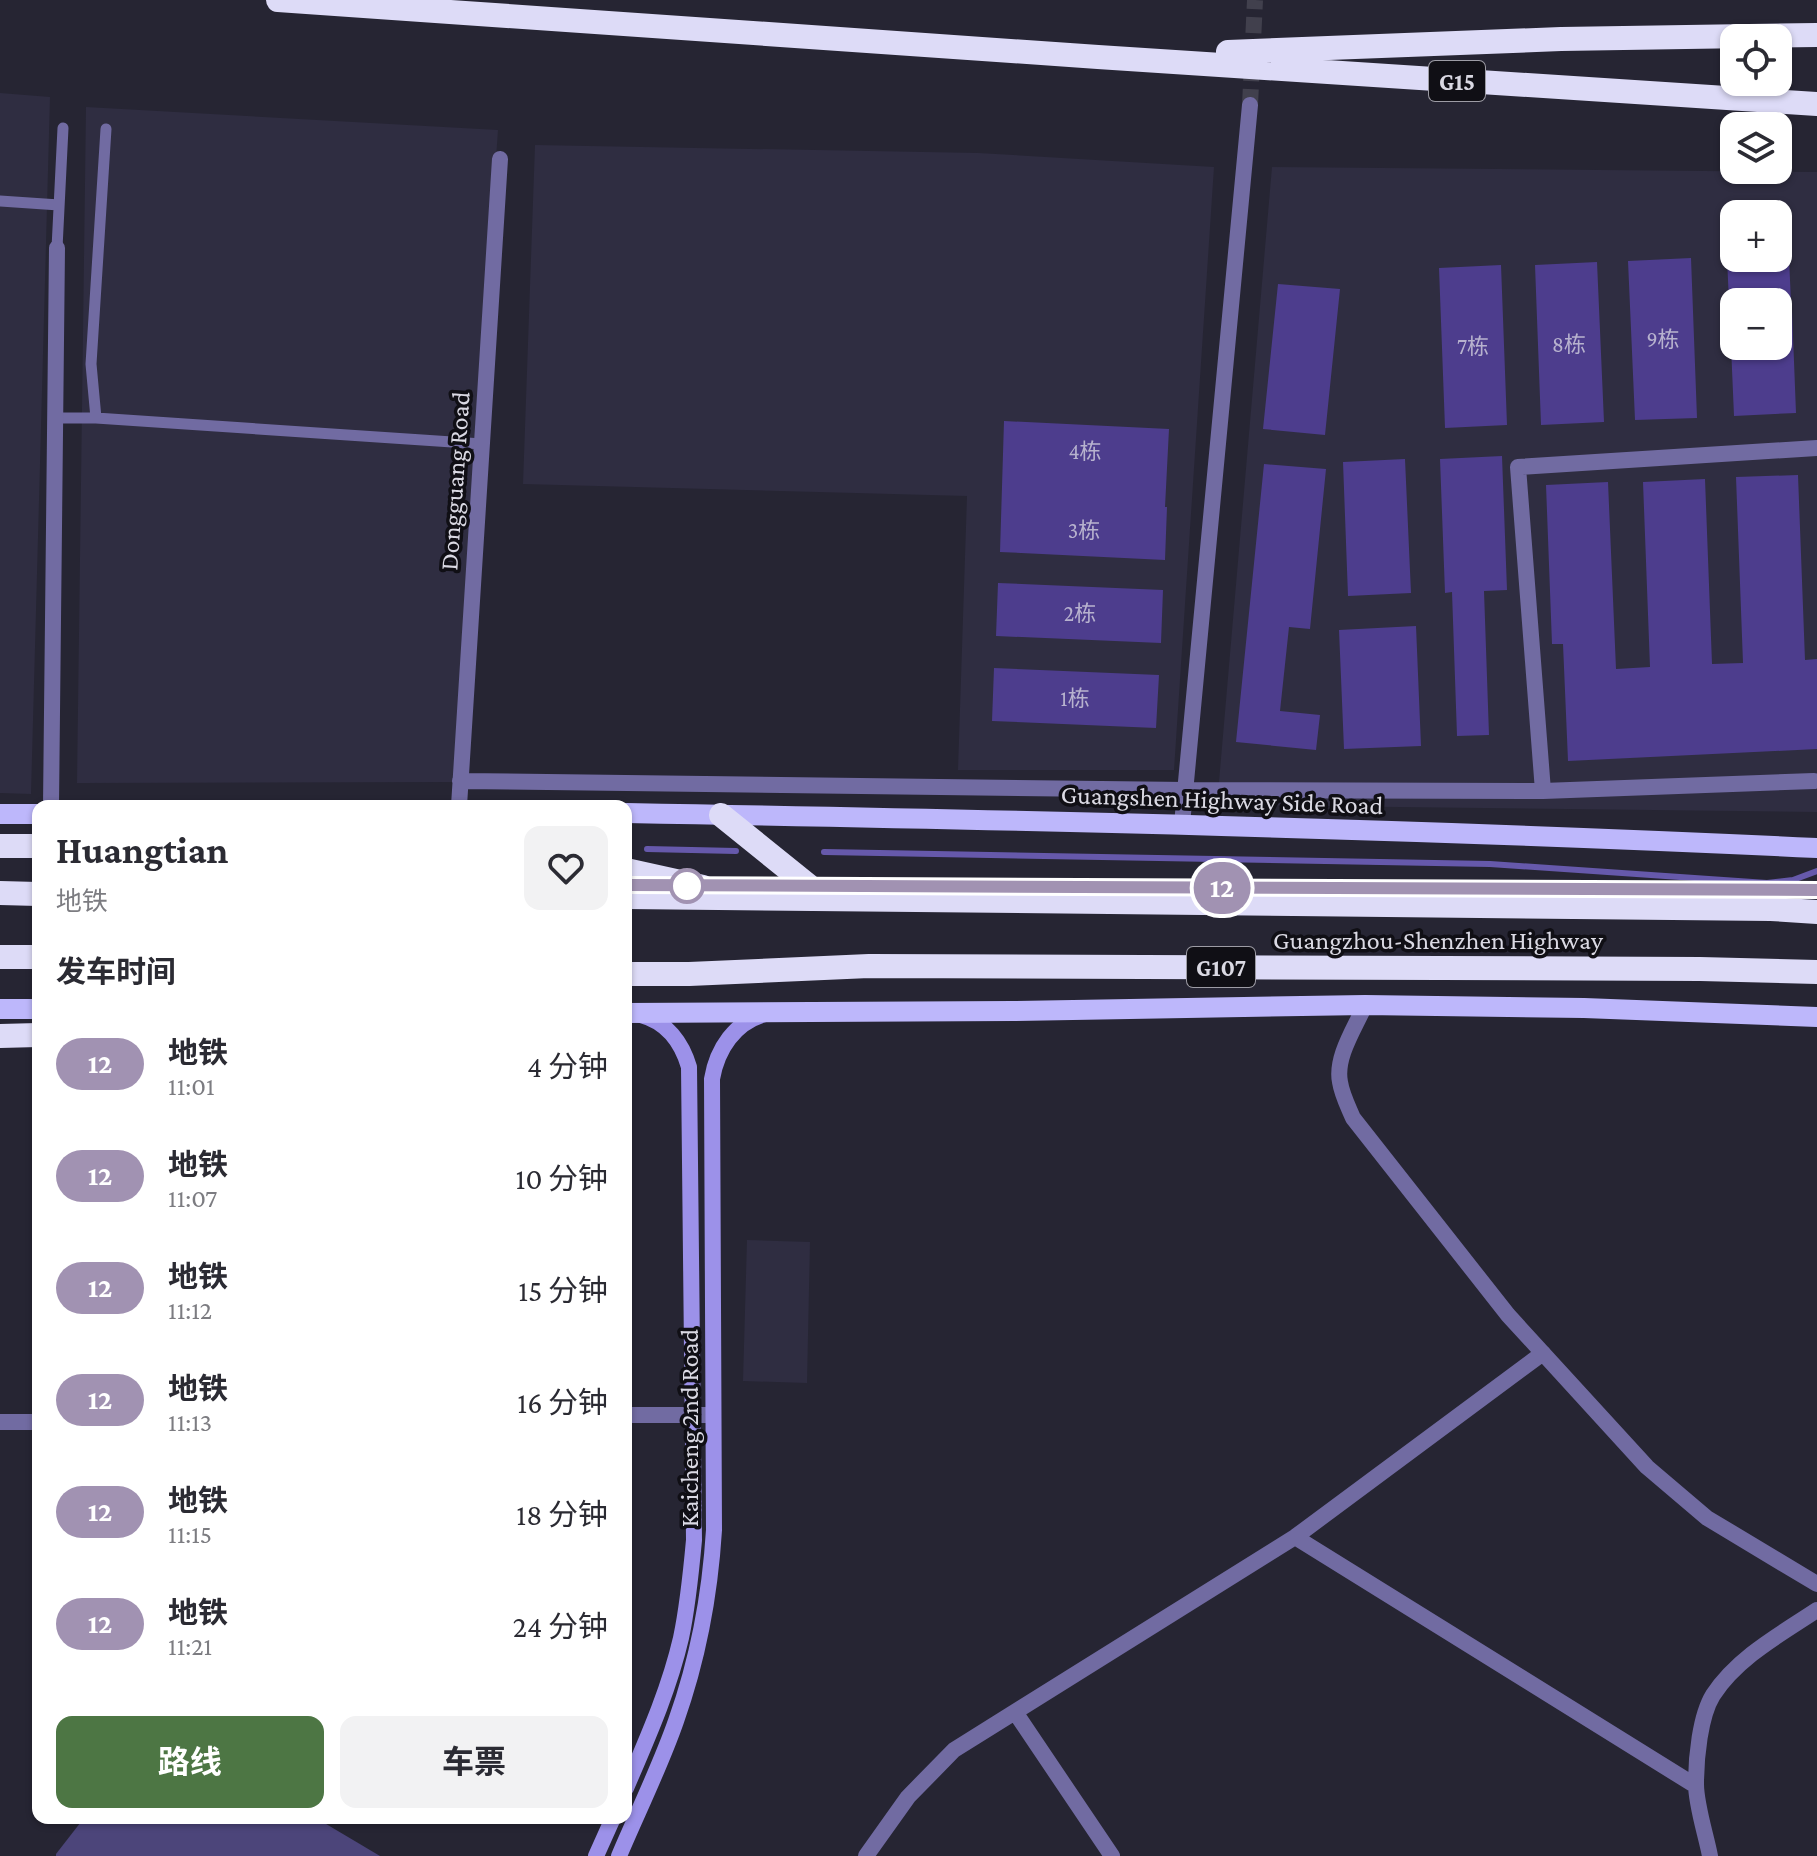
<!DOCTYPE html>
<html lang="zh">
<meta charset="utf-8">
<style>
:root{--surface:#fff;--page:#f2f2f3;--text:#2b2b33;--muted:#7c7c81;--accent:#4d7644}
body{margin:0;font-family:"Crimson Pro","Noto Sans SC",serif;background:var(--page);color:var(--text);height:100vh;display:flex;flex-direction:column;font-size:30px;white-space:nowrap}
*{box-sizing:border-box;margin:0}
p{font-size:26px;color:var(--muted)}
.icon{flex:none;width:44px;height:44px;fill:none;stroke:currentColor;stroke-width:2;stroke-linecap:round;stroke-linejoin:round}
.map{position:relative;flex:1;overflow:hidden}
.side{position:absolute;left:32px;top:800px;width:600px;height:1024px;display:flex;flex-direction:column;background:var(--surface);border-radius:16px;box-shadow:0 2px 6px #0004}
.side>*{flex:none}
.badge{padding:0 16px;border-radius:26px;font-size:28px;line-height:52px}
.controls{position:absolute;left:1720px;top:24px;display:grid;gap:16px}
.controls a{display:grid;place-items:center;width:72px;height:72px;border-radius:16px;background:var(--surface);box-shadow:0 2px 6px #0004;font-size:40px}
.map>.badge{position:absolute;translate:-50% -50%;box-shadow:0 0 0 4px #fff}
h2{padding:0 24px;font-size:30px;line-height:72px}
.round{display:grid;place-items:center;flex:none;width:84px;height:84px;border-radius:16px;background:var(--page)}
.headline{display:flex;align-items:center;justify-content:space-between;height:136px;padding:0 24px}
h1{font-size:38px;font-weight:700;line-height:60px}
.cta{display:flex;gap:16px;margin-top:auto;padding:16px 24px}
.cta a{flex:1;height:92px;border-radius:16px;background:var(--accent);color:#fff;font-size:32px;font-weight:700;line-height:92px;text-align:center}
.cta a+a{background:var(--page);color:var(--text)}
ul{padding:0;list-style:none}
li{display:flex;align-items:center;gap:24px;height:112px;padding:0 24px}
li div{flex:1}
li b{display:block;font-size:30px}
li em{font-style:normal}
li .badge{min-width:88px;font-weight:700;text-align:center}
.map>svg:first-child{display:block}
.built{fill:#2f2d41;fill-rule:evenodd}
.green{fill:#4c457a}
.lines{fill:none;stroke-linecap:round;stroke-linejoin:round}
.stream{stroke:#6659ab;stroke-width:6}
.building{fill:#4d3d8d}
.street-tunnel{stroke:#41404d;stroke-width:16;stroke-dasharray:16 8;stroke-linecap:butt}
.lane{stroke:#716ba2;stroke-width:11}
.street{stroke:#716ba2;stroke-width:16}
.secondary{stroke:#9c91e9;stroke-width:16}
.primary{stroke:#bdb7fb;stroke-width:20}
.highway{stroke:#dddbf7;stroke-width:24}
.line-casing{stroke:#fff;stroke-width:18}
.line{stroke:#a192b2;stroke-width:12}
.stop-dot{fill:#fff;stroke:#a192b2;stroke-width:4}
.labels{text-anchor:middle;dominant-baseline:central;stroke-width:7;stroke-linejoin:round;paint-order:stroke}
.number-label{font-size:22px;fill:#b7b2ce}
.shield{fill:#100f15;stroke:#9d9ca5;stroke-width:2}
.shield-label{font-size:24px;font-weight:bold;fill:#dad9e3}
.street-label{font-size:26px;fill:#dad9e3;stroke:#100f15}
</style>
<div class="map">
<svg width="1817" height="1856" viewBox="0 0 1817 1856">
<rect width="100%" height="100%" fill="#262533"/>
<path class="built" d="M0,93l50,4 -19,697 -31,-1z
M86,107l412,23 -45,652 -376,1z
M535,145l443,8 236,14 -40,603h-216l9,-274 -444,-12z
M1272,167l545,5v640l-600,-7zM1734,214h44v44h-44zM1734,302h44v44h-44z
M747,1240l63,2 -3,141 -64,-2z"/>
<path class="green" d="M84,1818h232l64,38h-324v-2z"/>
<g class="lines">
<path class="stream" d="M647,849l89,2
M824,852l666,12 277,19 26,-3 24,-9"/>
</g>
<path class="building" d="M1691,258l6,160 -62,2 -7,-159z
M1727,258h62l2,44h-62z
M1597,262l7,160 -63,3 -6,-160z
M1501,265l6,160 -62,3 -6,-160z
M1278,284l62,5 -15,146 -62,-6z
M1778,310h14l4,103 -62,3 -3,-70h47z
M1004,421l165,8 -4,78h2l-2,53 -165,-8z
M1502,456l5,134 -23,1 5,144 -32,1 -5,-144 -7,1 -5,-134z
M1405,459l6,134 -63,3 -5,-134z
M1264,464l62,5 -16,160 -21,-2 -9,84 40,4 -4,35 -80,-8z
M1798,475l7,185 12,-1v90l-249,12 -5,-117h-11l-6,-159 62,-3 8,187 34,-2 -7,-185 62,-3 7,185 31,-1 -7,-186z
M998,583l165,7 -2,53 -165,-7z
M1416,626l5,120 -77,3 -5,-119z
M994,668l165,7 -3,53 -164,-7z"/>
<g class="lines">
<path class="street-tunnel" d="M1250,105l5,-105"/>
<path class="lane" d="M0,201l59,4
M57,248l6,-120
M55,418h41l386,26
M96,418l-5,-54 15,-235"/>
<path class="street" d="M460,781l726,9 357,1 271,-10
M1543,791l-25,-324 299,-19
M51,806l6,-558
M459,806l41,-647
M1182,824l68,-719
M1365,1005c-10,23 -30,52 -25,77 2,13 8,24 13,36l155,197 139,152 60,51 110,66
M626,1415h87
M0,1422h38
M1295,1537l401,249
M1015,1712l97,144
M866,1856l42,-59 46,-47 341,-213 248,-184
M1710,1856c-4,-21 -14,-51 -14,-72 0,-26 4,-68 17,-89 25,-38 68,-61 104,-85"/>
<path class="secondary" d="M626,1788c21,-49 43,-98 55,-150 7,-33 10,-65 13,-98l-5,-473c-7,-24 -22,-45 -48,-52
M596,1856l17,-38
M619,1856c19,-45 41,-89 57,-135 22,-62 34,-126 38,-191l-2,-451c5,-30 23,-57 53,-65"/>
<path class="primary" d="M626,813c397,7 794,16 1191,35
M0,814h38
M0,1009h38
M626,1013l386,-2 353,-6 219,3 233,9"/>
<path class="highway" d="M278,0l820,57 719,47
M1228,52l333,-13 256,-4
M721,815l103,83
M0,846h38
M626,870l77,17
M0,893l38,1
M626,897l1145,12 46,3
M0,957h38
M626,974h63l180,-8 831,3 117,3
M0,1036l38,-1"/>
</g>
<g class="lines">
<g class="line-casing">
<path id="line" d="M626,885l1191,5"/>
</g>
<use href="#line" class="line"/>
</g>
<circle class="stop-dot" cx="687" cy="886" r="16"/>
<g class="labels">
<g class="number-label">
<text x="1663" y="339">9栋</text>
<text x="1569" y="344">8栋</text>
<text x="1473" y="346">7栋</text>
<text x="1085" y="451">4栋</text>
<text x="1084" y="530">3栋</text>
<text x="1080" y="613">2栋</text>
<text x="1075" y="698">1栋</text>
</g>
<g class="shield">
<rect x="1429" y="61" width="56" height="40" rx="6"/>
<rect x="1187" y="947" width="68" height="40" rx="6"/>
</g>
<g class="shield-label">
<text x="1457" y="81">G15</text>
<text x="1221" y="967">G107</text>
</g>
<g class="street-label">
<text transform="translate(455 481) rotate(-86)">Dongguang Road</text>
<text transform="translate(1222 800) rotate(2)">Guangshen Highway Side Road</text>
<text x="1438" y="940">Guangzhou-Shenzhen Highway</text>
<text transform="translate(689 1428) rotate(-90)">Kaicheng 2nd Road</text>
</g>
</g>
</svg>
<div class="controls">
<a><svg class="icon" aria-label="locate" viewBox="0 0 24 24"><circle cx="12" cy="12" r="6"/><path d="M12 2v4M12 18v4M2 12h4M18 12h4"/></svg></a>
<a><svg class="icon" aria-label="layers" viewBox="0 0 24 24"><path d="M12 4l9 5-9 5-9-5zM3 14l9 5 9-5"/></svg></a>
<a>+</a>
<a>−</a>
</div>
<b class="badge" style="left:1222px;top:888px;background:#a192b2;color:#fff">12</b>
<section class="side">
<div class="headline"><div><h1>Huangtian</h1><p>地铁</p></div><a class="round"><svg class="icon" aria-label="heart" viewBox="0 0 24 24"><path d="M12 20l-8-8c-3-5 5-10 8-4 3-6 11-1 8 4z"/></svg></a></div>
<h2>发车时间</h2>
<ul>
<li><span class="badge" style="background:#a192b2;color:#fff">12</span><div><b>地铁</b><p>11:01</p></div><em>4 分钟</em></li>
<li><span class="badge" style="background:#a192b2;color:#fff">12</span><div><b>地铁</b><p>11:07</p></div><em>10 分钟</em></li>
<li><span class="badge" style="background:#a192b2;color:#fff">12</span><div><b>地铁</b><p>11:12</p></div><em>15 分钟</em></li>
<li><span class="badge" style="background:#a192b2;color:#fff">12</span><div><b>地铁</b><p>11:13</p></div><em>16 分钟</em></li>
<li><span class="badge" style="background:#a192b2;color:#fff">12</span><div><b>地铁</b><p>11:15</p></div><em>18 分钟</em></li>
<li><span class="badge" style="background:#a192b2;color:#fff">12</span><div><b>地铁</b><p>11:21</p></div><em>24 分钟</em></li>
</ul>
<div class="cta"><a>路线</a><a>车票</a></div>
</section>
</div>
